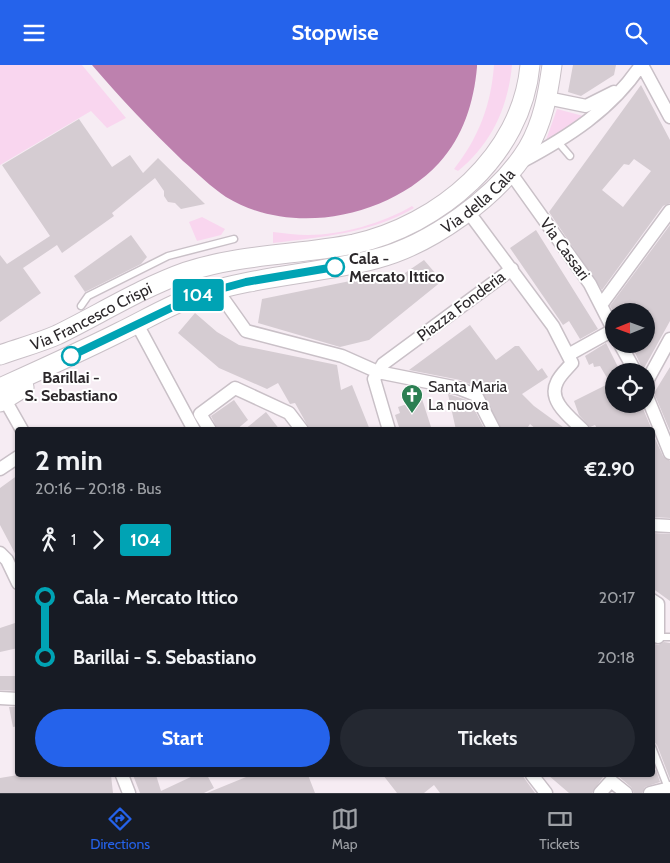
<!DOCTYPE html>
<meta charset="utf-8">
<style>
:root{--surface:#171b24;--page:#242831;--text:#f1f3f6;--muted:#9ea1a6;--line:#363941;--accent:#2563eb}
body{margin:0;font-family:Cabin,sans-serif;background:var(--page);color:var(--text);height:100vh;display:flex;flex-direction:column;font-size:19px;white-space:nowrap}
*{box-sizing:border-box;margin:0}
p{font-size:16px;color:var(--muted)}
.icon{flex:none;width:28px;height:28px;fill:none;stroke:currentColor;stroke-width:2;stroke-linecap:round;stroke-linejoin:round}
.map{position:relative;flex:1;overflow:hidden}
.panel{position:absolute;left:15px;top:362px;width:640px;height:350px;display:flex;flex-direction:column;background:var(--surface);border-radius:5px;box-shadow:0 1px 4px #0004}
.panel>*{flex:none}
.badge{padding:0 10px;border-radius:4px;font-size:18px;line-height:32px}
.needle{width:32px;rotate:269deg}
.fabs{position:absolute;left:605px;top:238px;display:grid;gap:10px}
.fabs a{display:grid;place-items:center;width:50px;height:50px;border-radius:50%;background:var(--surface);box-shadow:0 1px 4px #0004;font-size:25px}
.map>.badge{position:absolute;translate:-50% -50%;box-shadow:0 0 0 2px #fff}
.legs{display:flex;align-items:center;gap:8px;height:55px;padding:0 20px;font-size:16px}
.legs p{margin-inline-start:auto}
.head{display:flex;align-items:center;justify-content:space-between;height:85px;padding:0 20px}
h1{font-size:28px;font-weight:700;line-height:38px}
.cta{display:flex;gap:10px;margin-top:auto;padding:10px 20px}
.cta a{flex:1;height:58px;border-radius:30px;background:var(--accent);color:#fff;font-size:20px;font-weight:700;line-height:58px;text-align:center}
.cta a+a{background:var(--page);color:var(--text)}
ul{padding:0 20px;list-style:none}
li{display:flex;align-items:center;gap:18px;height:60px;font-size:19px}
li i{display:grid;place-items:center;width:8px;height:100%;margin:0 6px;background:currentColor}
li i::after{content:'';width:12px;height:12px;margin:-6px;border:4px solid;border-radius:50%;background:var(--surface)}
li p{margin-inline-start:auto}
li:first-child i{background:linear-gradient(#0000 50%,currentColor 0)}
li:last-child i{background:linear-gradient(currentColor 50%,#0000 0)}
header{display:flex;justify-content:space-between;align-items:center;height:65px;padding:0 20px;background:var(--accent);color:#fff;font-size:22px;font-weight:700}
.menu{display:flex;justify-content:space-around;align-items:center;height:70px;border-top:1px solid var(--line);background:var(--surface);font-size:14px;color:var(--muted)}
.menu a{display:grid;justify-items:center;gap:2px}
.menu .on{color:var(--accent)}
.map>svg:first-child{display:block}
.green{fill:#f9d6ef}
.water{fill:#bd81ae}
.building{fill:#d5ccd2;fill-rule:evenodd}
.lines{fill:none;stroke-linecap:round;stroke-linejoin:round}
.lane-casing{stroke:#c9c0c7;stroke-width:9}
.street-casing{stroke:#c9c0c7;stroke-width:15}
.secondary-casing{stroke:#c9c0c7;stroke-width:21}
.lane{stroke:#fff;stroke-width:6}
.street{stroke:#fff;stroke-width:12}
.secondary{stroke:#fff;stroke-width:19}
.line-1-casing{stroke:#fff;stroke-width:11}
.line-1{stroke:#00a3b4;stroke-width:8}
.stop-1-dot{fill:#fff;stroke:#00a3b4;stroke-width:2.5}
.labels{text-anchor:middle;dominant-baseline:central;stroke-width:4;stroke-linejoin:round;paint-order:stroke}
.street-label{font-size:16px;fill:#2c282b;stroke:#fff}
.stop-label{font-size:16px;font-weight:bold;fill:#2c282b;stroke:#fff;text-anchor:start}
.poi-label{font-size:16px;fill:#2c282b;stroke:#fff;text-anchor:start}
</style>
<header><svg class="icon" aria-label="menu" viewBox="0 0 24 24"><path d="M4 6h16M4 12h16M4 18h16"/></svg>Stopwise<svg class="icon" aria-label="search" viewBox="0 0 24 24"><circle cx="10" cy="10" r="6"/><path d="M15 15l6 6"/></svg></header>
<div class="map">
<svg width="670" height="728" viewBox="0 0 670 728">
<rect width="100%" height="100%" fill="#f6ecf3"/>
<path class="green" d="M0,0h82l44,53 -19,10 -16,-17 -91,54z
M494,0h18c-4,43 -21,79 -54,106l-4,-2c25,-32 37,-64 40,-104z
M557,44l30,8 -37,24 -4,-1z
M412,141l2,2c-43,25 -92,29 -141,35v-11c12,1 23,3 35,3 34,0 75,-12 104,-29z
M202,152l23,12 -4,6 -24,6 -8,-19z"/>
<path class="water" d="M92,0h385v2c-3,35 -14,70 -38,96 -51,55 -148,74 -213,34 -15,-10 -29,-24 -43,-36 -32,-31 -62,-62 -91,-96z"/>
<path class="building" d="M573,0h43l-2,10 -33,21 -13,-4z
M641,20l29,55v63l-7,3 -61,84 -53,-78zM634,94l17,12 -28,36 -21,-17 22,-26 5,1z
M79,54l33,48 18,-12 13,18 15,-15 47,46 -24,5 -6,-6 -7,-1 -4,-6v-5l-9,-13 -43,35 2,3 -52,37 -5,-8 -34,23 18,25 -41,29v-67l7,9 43,-28 -48,-71z
M670,160v96l-27,49 -12,-26h15v-33h-33l-3,-5z
M536,165l62,99 -18,10 -11,-18 -6,4 -53,-77z
M131,170l16,22 -6,7 -56,28 -11,-16z
M424,195l18,21 -73,59 -29,7 -82,-24 4,-24 93,-19 38,-4 12,-3z
M195,248l22,19 22,13 98,20 4,25 11,-5 18,45h-60l-15,-27 -5,1 -12,-21 -11,6 -48,-21 -41,-35z
M470,260l26,35 19,-14h4l19,25 4,-3 6,9 -26,17 12,12 33,24h-30l-7,-6 -4,6h-24l-22,-42 -20,-8 -51,-10z
M606,278l12,24 -4,3v34h27l11,26h-54l-3,-5 -5,2 -11,-12 -5,-14 36,-18 -10,-17 -6,1 -1,-4 -4,2 -4,-9z
M670,302v64l-16,-38z
M448,329l22,7 15,29h-29z
M422,334l10,31h-32l-5,-15 5,-2 -2,-6z
M234,335l14,20 -12,10h-18l-7,-14z
M266,347l14,18h-36z
M652,367l11,24 7,5v57l-18,-1z
M18,410v84l-18,-34v-37z
M652,468l18,1v67l-18,-13z
M18,557v26l-18,4v-24z
M664,577l6,1v136l-13,-34 -5,-5v-97l6,2z
M0,611h18v15l-18,-1z
M9,642h9v19l-5,1z
M656,705l4,12 -15,5 -3,6h-8l-3,-6 -14,-12h35v-4z
M18,710h93l2,18h-113v-15z
M133,710h23l5,16 34,-16h12l7,13 -10,5h-64z
M251,710h57l7,18h-108z
M383,710h139l13,18h-95l-6,-8 -10,8h-27z
M548,710h52l3,2 -11,16h-23z"/>
<g class="lines">
<g class="lane-casing">
<path id="lane" d="M558,77l12,14
M81,241l7,-10 80,-40 66,-17
M656,572h14
M652,682l16,41"/>
</g>
<g class="street-casing">
<path id="street" d="M642,0l28,52
M547,33l39,8 28,-14
M521,97c47,-25 90,-52 120,-97
M510,107l80,112 24,47
M467,145l86,116 19,37c-5,6 -12,12 -15,19 -10,19 14,36 26,48
M217,225l29,41 96,25 36,16 80,16 18,7 18,35
M601,240l69,-94
M137,259l57,106
M620,279l15,27
M568,290l45,-25
M646,318l24,-44
M646,329l24,59
M5,335l17,30
M210,365l-10,-16 35,-26 54,25 13,17
M389,365l-15,-51 9,-15 129,-95
M0,404l18,-12
M652,460l18,1
M0,488l7,7 11,23
M652,535l6,4v33
M0,633l18,1
M122,710l7,18
M532,710l14,18
M600,728l11,-12 15,12
M650,728l20,-5"/>
</g>
<g class="secondary-casing">
<g id="secondary">
<path id="s1" d="M0,290c19,-7 39,-12 57,-20 43,-21 84,-47 129,-63 54,-18 112,-17 168,-28 85,-19 168,-88 176,-179"/>
<path id="s2" d="M0,323c40,-18 80,-36 120,-56 25,-12 51,-28 78,-37 58,-19 119,-21 177,-36 55,-14 123,-62 153,-111 15,-26 20,-54 24,-83"/>
<path d="M0,337l24,-15"/>
</g>
</g>
<use href="#lane" class="lane"/>
<use href="#street" class="street"/>
<use href="#secondary" class="secondary"/>
</g>
<g class="lines">
<g class="line-1-casing">
<path id="line-1" d="M71,291l127,-61 48,-13 89,-15"/>
</g>
<use href="#line-1" class="line-1"/>
</g>
<defs>
<g id="church-pin" transform="scale(1.125)"><path d="M0 17L-7.5 6A9.5 9.5 0 1 1 7.5 6Z" fill="#2b7f52" stroke="#fff"/><path d="M-1.2-6h2.4v3.5h3.3v2.4h-3.3V6h-2.4V-.1h-3.3v-2.4h3.3Z" fill="#fff"/></g>
</defs>
<g fill-rule="evenodd">
<use href="#church-pin" x="412" y="330"/>
</g>
<g class="stop-1-dot">
<circle cx="335" cy="202" r="9"/>
<circle cx="71" cy="291" r="9"/>
</g>
<g class="labels">
<g class="street-label">
<text stroke="none"><textPath href="#s2" startOffset="519">Via della Cala</textPath></text>
<text transform="translate(565 184) rotate(54)">Via Cassari</text>
<text transform="translate(461 241) rotate(-37)">Piazza Fonderia</text>
<text stroke="none"><textPath href="#s1" startOffset="99">Via Francesco Crispi</textPath></text>
</g>
<g class="stop-label">
<text x="349" y="193">Cala -<tspan x="349" dy="18">Mercato Ittico</tspan></text>
<text x="71" y="312" text-anchor="middle">Barillai -<tspan x="71" dy="18">S. Sebastiano</tspan></text>
</g>
<g class="poi-label">
<text x="428" y="321">Santa Maria<tspan x="428" dy="18">La nuova</tspan></text>
</g>
</g>
</svg>
<div class="fabs">
<a><svg class="needle" viewBox="-14 -14 28 28"><path d="M0-13l5 13h-10z" fill="#e53935"/><path d="M0 13l5-13h-10z" fill="#9ea1a6"/></svg></a>
<a><svg class="icon" aria-label="locate" viewBox="0 0 24 24"><circle cx="12" cy="12" r="6"/><path d="M12 2v4M12 18v4M2 12h4M18 12h4"/></svg></a>
</div>
<b class="badge" style="left:198px;top:230px;background:#00a3b4;color:#fff">104</b>
<section class="panel">
<div class="head"><div><h1>2 min</h1><p>20:16 – 20:18 · Bus</p></div><b>€2.90</b></div>
<div class="legs"><svg class="icon" aria-label="walk" viewBox="0 0 24 24"><circle cx="13" cy="4" r="2"/><path d="M13 8l-2 6 4 7M11 14l-3 7M7 12l3-4h3l4 4"/></svg>1<svg class="icon" aria-label="forward" viewBox="0 0 24 24"><path d="M9 5l7 7-7 7"/></svg><b class="badge" style="background:#00a3b4;color:#fff">104</b></div>
<ul>
<li><i style="color:#00a3b4"></i><b>Cala - Mercato Ittico</b><p>20:17</p></li>
<li><i style="color:#00a3b4"></i><b>Barillai - S. Sebastiano</b><p>20:18</p></li>
</ul>
<div class="cta"><a>Start</a><a>Tickets</a></div>
</section>
</div>
<nav class="menu">
<a class="on"><svg class="icon" aria-label="directions" viewBox="0 0 24 24"><path d="M12 3l9 9-9 9-9-9zM9 14v-3h6M13 9l2 2-2 2"/></svg>Directions</a>
<a><svg class="icon" aria-label="map" viewBox="0 0 24 24"><path d="M3 6l6-2 6 2 6-2v14l-6 2-6-2-6 2zM9 4v14M15 6v14"/></svg>Map</a>
<a><svg class="icon" aria-label="tickets" viewBox="0 0 24 24"><path d="M3 7h18v10H3zM15 7v10"/></svg>Tickets</a>
</nav>
